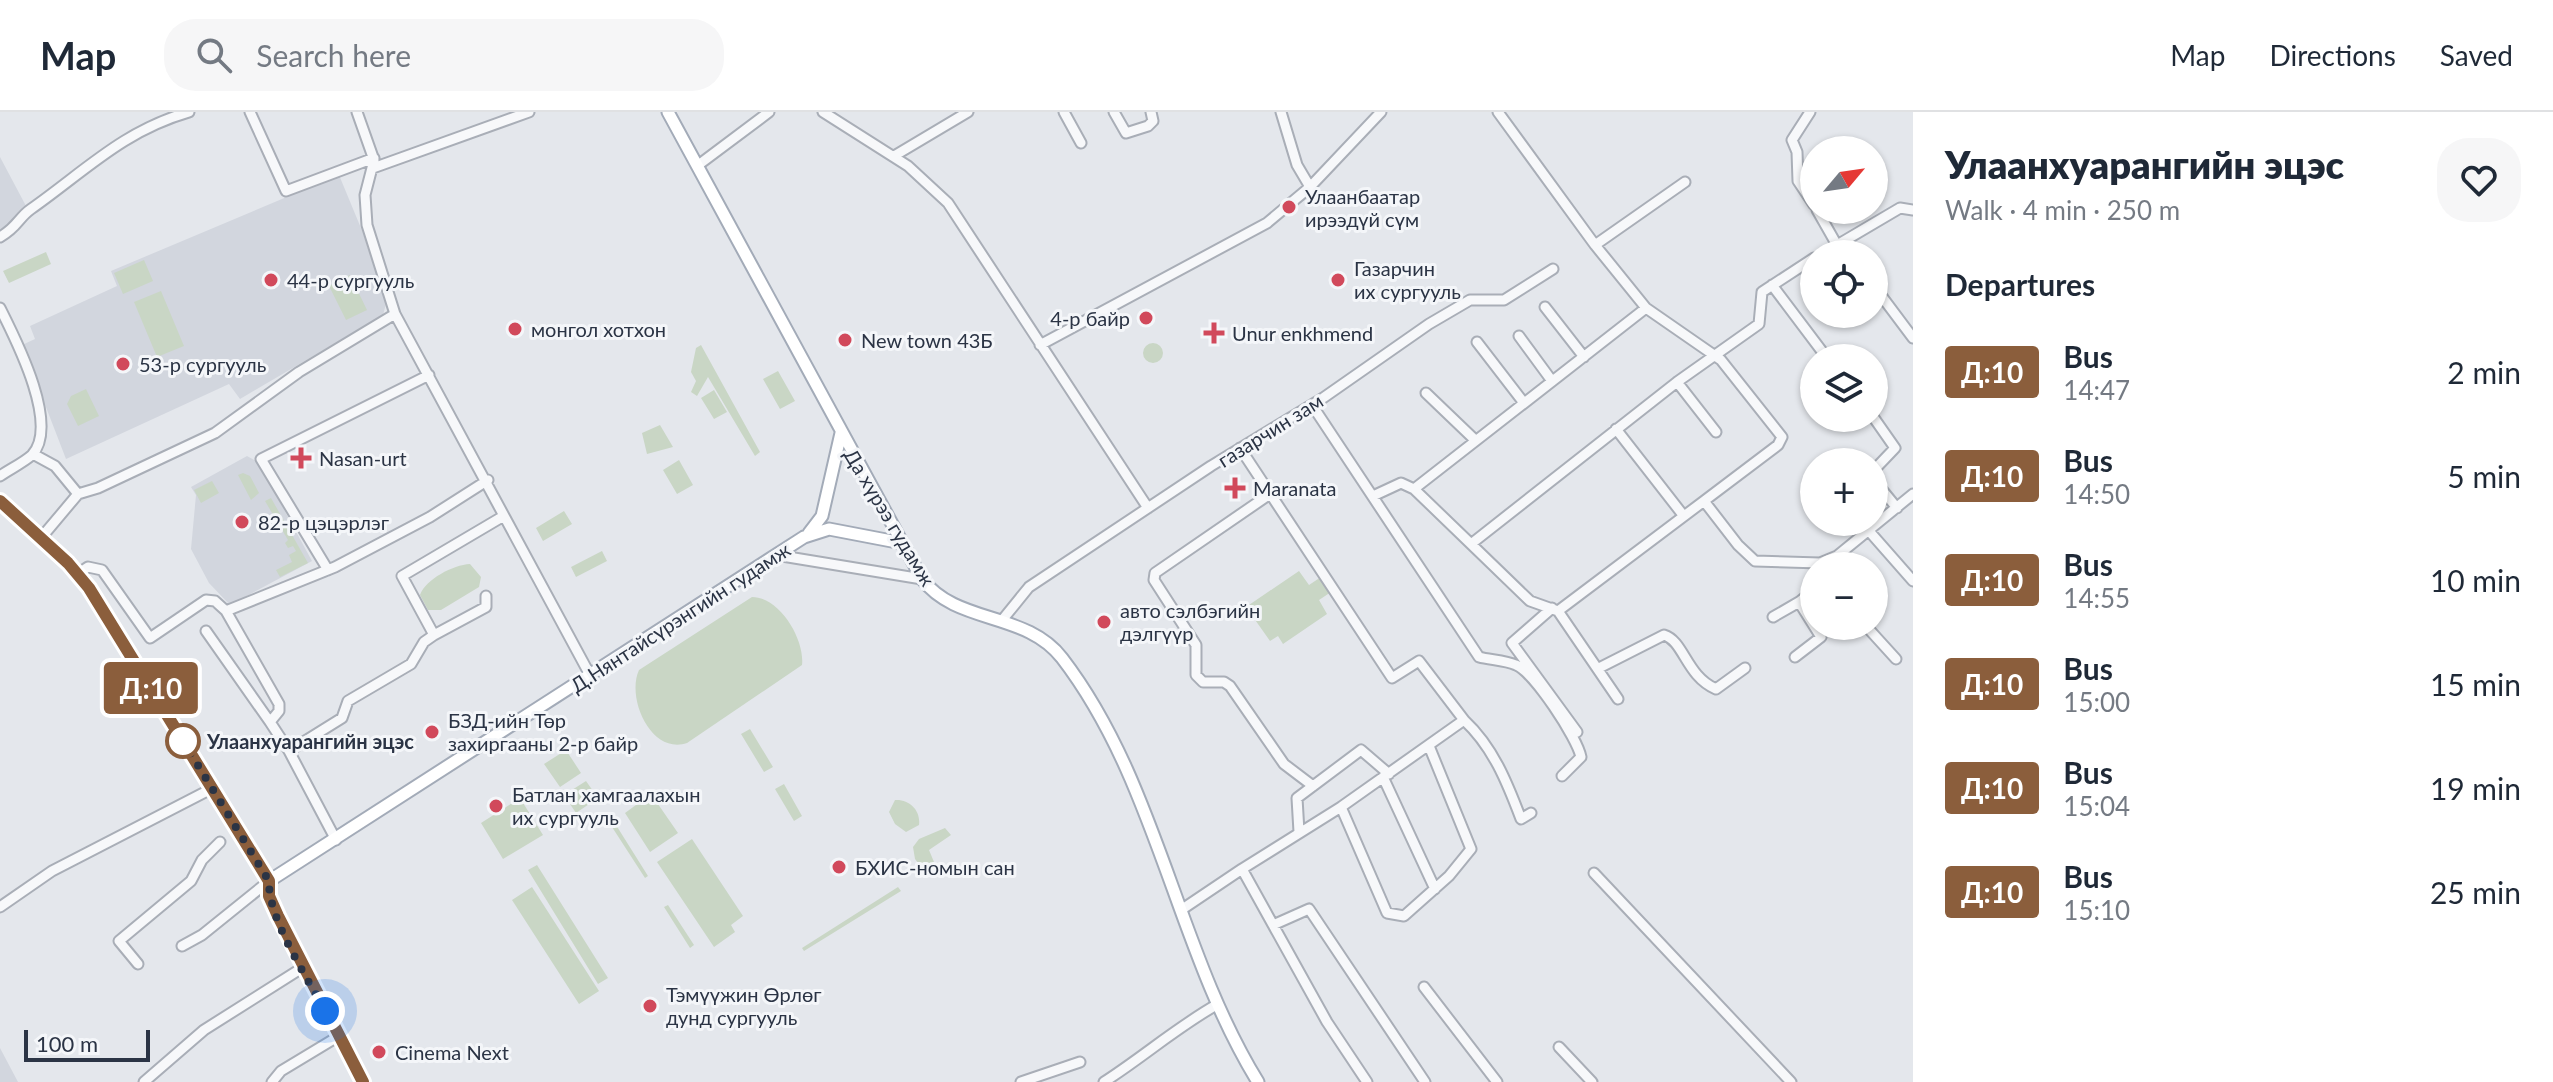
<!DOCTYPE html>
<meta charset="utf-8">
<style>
:root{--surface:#fff;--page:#f6f6f7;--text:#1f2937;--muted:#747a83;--line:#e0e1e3}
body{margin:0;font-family:Lato,sans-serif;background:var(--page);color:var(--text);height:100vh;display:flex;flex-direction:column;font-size:30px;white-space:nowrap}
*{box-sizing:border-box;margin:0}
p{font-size:26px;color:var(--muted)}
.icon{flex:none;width:44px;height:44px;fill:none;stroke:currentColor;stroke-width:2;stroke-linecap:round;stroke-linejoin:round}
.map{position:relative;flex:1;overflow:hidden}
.side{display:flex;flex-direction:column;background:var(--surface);width:640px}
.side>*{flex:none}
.badge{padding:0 16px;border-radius:6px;font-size:28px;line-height:52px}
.needle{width:52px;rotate:61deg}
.tools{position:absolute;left:1800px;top:24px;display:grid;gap:16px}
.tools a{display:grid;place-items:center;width:88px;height:88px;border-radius:50%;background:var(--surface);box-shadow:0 2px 6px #0004;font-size:40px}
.scale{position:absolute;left:24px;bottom:20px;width:126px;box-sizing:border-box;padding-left:8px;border:4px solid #2b3445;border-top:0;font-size:22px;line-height:28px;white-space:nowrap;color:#2b3445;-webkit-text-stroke:6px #f4f6f9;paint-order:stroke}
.you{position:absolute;width:40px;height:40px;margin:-20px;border:6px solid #fff;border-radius:50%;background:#1a73e8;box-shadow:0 0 0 12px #1a73e833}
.map>.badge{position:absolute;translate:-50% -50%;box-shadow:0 0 0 4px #fff}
h2{padding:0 32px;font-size:30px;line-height:72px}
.round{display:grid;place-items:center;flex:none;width:84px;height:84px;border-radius:32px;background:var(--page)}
.summary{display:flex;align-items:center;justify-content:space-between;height:136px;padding:0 32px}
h1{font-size:38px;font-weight:800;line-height:60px}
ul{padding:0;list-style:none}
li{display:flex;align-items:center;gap:24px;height:104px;padding:0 32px}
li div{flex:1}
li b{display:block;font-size:30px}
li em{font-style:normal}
li .badge{min-width:88px;font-weight:700;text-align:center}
header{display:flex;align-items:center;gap:48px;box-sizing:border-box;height:112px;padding:0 40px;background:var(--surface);border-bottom:2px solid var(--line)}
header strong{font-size:38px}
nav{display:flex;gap:44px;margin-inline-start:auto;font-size:28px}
.search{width:560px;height:72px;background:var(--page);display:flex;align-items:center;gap:20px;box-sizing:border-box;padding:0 28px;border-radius:32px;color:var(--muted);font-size:30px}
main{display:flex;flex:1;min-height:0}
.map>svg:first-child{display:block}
.built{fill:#d2d6de}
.green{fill:#c9d6c5}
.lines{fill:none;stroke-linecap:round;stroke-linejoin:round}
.minor-casing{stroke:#a9aeb7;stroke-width:13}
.major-casing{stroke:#a3abb8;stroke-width:15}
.minor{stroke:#f7f8fa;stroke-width:9}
.major{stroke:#fff;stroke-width:11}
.line-casing{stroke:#fff;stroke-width:18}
.line{stroke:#8b5e3c;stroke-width:12}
.walk{stroke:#2b3445;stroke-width:8;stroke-dasharray:0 14.4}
.poi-dot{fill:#d1495b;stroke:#f4f6f9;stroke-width:3}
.stop-dot{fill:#fff;stroke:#8b5e3c;stroke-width:4}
.labels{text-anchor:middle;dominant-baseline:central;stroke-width:6;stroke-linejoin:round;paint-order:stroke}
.poi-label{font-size:20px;fill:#2b3445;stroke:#f4f6f9;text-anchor:start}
.street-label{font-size:20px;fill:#2b3445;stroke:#f4f6f9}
.stop-label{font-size:20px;font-weight:bold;fill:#2b3445;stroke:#f4f6f9;text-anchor:start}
</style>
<header>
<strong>Map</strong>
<div class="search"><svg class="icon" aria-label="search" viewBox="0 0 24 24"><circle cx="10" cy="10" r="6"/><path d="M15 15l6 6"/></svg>Search here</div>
<nav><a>Map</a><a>Directions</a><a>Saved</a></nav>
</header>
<main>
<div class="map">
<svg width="1913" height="970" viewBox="0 0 1913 970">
<rect width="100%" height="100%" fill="#e4e7ec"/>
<path class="built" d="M0,45l26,49 -5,10 -21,17z
M339,63l24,58 23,71 -3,11 -143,84 -11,-15 -163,75 -44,-114 13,-6 -5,-13 87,-40 -6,-15z
M247,344l11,6 54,99 -82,44 -21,-22 -18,-34 5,-54 -5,-8z
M0,936l18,34h-18z"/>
<path class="green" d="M46,140l5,12 -42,19 -6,-12z
M144,148l9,21 -30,13 -9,-21z
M350,163l17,35 -21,10 -17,-34z
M161,179l23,55 -27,11 -23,-55z
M1143 241a10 10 0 1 1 20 0a10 10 0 1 1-20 0Z
M701,233l59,107 -5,4 -47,-79 -11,19 -6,-4 5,-11 -5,-9 5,-24z
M778,259l17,30 -15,8 -17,-30z
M86,277l13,27 -21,10 -11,-22 4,-8z
M714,278l13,22 -13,7 -13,-21z
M660,313l13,22 -26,7 -5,-21z
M679,348l14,25 -16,9 -14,-24z
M243,361l7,3 9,17 -8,7 -13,-25z
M212,369l7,12 -18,10 -7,-13z
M271,386l37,65 -28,14 -4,-7 16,-8 -3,-7 7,-4 -3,-5 -5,2 -3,-5 3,-3 -23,-39z
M564,399l8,13 -29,17 -7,-13z
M602,439l5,10 -31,16 -5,-10z
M470,452l11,13 -2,10 -38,23h-13l-8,-15c6,-16 33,-30 50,-31z
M1299,459l10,14 15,-10 10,15 -15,10 8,14 -44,30 -5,-8 -8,5 -24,-34z
M752,485c28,0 53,43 50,68l-115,78c-36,12 -61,-45 -48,-73z
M750,617l23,38 -9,5 -23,-38z
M566,638l15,23 -21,14 -16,-23z
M586,669l12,17 -22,15 -12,-18z
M784,672l18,32 -8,5 -19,-32z
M651,682l27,39 -28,19 -25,-39z
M520,686l23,37 -40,24 -22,-36z
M895,688c15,-1 26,11 24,25l-13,7 -11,-8 -6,-12z
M616,713l32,51 -3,2 -33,-51z
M945,716l6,7 -22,15 5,12 -12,6 -7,-9 -2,-12 6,-8z
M692,727l51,77 -12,9 4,7 -21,15 -57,-85z
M537,753l71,113 -10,6 -70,-114z
M532,775l67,104 -20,13 -67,-104z
M898,775l3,4 -97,60 -2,-3z
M668,793l26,40 -4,3 -26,-41z"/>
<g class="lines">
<g class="minor-casing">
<path id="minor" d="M250,0l36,79 88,-33
M357,0l17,48 -9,35 2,30 28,89 195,361
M823,0l85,54 40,37 200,305
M1064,0l17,31
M1114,0l12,21 22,-7 5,-5 -2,-9
M1281,0l16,53 13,22
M1498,0l97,133
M1810,0l-18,28 5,12 1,29 16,24
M894,44l74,-44
M697,54l72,-54
M373,56l156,-56
M1685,70l-90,63 51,63 75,52 61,77 -4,8 -74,56
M1817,98l25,44
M0,125c18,-10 18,-19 31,-28 54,-38 92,-78 158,-97
M1822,142l78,-46 13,2
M1814,146l-52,34 -3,32 -82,58 -206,162 59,57 28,10 146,-110 34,44 17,16 65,2 17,-7 76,-62
M1772,173l55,73
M1874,174l39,52
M1545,195l39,50
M0,196c16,32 60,117 32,147 -9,8 -22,14 -32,21
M1519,224l33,45
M1477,230l47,61
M1040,233l227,-122 43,-36 71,-75
M1677,270l39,50
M1426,281l48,46
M1312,293l167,252c11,3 26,3 37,8 18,7 61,73 65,92l-19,19
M1874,306l21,30 -21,22
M1616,317l67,86
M1240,336l152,230 27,-17 45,59
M33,342l22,12 23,28 20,-6 117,-55 84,-61 96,-58
M1874,368l23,28
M1270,382l-115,79 -1,7 42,65v30l7,7h21l6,4 54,78 29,22
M1373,384l28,-13 13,6
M1869,419l44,50
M41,426l37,-44
M1471,432l-57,-55 232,-181
M776,443l146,24
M328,458l-67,-111 168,-84
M79,461l9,-6 14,3 48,68 56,-38 9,1 11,10
M1552,496l-40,35 65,89
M1558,499l60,88
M1773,505l26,-15
M1003,507l26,-32 182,-121 112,-68 106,-74 41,-24h34l49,-31
M1866,514l30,33
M206,519l64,91
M434,523l52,-28v-11
M1795,545l26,-20 -22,-35 15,-12
M1599,556l65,-33c20,6 22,41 52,54l29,-21
M289,639l-19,-29 9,-11v-7l-53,-93 109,-44 95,-50 58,-37
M1383,665l52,112
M1341,695l46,106 17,3 45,-40 22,-27 -42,-103
M1299,720l-2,-34 64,-48 28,24
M336,728l-47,-89 53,-33 6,-17 63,-37 13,-22 10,-7 -32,-59 100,-59
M1242,757l99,-62 123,-87c29,27 43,62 57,99l10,-6
M1594,761l197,209
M269,769v15l9,20 85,166
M0,795l52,-36 161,-83
M1181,798l61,-41 85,153 40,60
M1273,813l36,-16 116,173
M182,834l20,-11 67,-54
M138,852l-19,-23 72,-60 11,-21 18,-18
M1424,875l73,95
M1559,935l33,35
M144,970l60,-52 98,-62
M272,970l9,-11 58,-35
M1021,970l59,-20
M1104,970c39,-25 73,-55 114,-78"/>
</g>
<g class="major-casing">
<path id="major" d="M668,0l254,467c35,46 104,32 140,79 96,125 114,291 196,424
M0,389l68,62 21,25 180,293 535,-344 25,-8 73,14
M809,421l13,-17 19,-83"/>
</g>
<use href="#minor" class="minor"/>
<use href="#major" class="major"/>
</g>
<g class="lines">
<g class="line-casing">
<path id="line" d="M0,389l68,62 21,25 180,293v15l9,20 85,166"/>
</g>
<use href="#line" class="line"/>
<path class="walk" d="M183,629l86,140c-1,38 38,96 56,130"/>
</g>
<g class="poi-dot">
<circle cx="1289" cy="95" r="8"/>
<circle cx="271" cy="168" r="8"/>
<circle cx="1338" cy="168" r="8"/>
<circle cx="1146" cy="206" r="8"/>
<circle cx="515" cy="217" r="8"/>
<path d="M1210 209h8v8h8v8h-8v8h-8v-8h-8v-8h8z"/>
<circle cx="845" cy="228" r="8"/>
<circle cx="123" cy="252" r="8"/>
<path d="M297 334h8v8h8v8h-8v8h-8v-8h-8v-8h8z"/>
<path d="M1231 364h8v8h8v8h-8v8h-8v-8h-8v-8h8z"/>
<circle cx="242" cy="410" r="8"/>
<circle cx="1104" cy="510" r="8"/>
<circle cx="432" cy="620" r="8"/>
<circle cx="496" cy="694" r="8"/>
<circle cx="839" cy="755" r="8"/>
<circle cx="650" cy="894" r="8"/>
<circle cx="379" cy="940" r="8"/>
</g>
<circle class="stop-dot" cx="183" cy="629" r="16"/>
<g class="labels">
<g class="poi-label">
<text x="1305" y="84">Улаанбаатар<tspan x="1305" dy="23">ирээдүй сүм</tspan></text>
<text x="1354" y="156">Газарчин<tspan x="1354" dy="23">их сургууль</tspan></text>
<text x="287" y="168">44-р сургууль</text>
<text x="1130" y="206" text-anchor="end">4-р байр</text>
<text x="531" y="217">монгол хотхон</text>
<text x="1232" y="221">Unur enkhmend</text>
<text x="861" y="228">New town 43Б</text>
<text x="139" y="252">53-р сургууль</text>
<text x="319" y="346">Nasan-urt</text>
<text x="1253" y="376">Maranata</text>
<text x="258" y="410">82-р цэцэрлэг</text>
<text x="1120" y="498">авто сэлбэгийн<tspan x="1120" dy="23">дэлгүүр</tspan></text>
<text x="448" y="608">БЗД-ийн Төр<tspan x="448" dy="23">захиргааны 2-р байр</tspan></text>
<text x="512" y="682">Батлан хамгаалахын<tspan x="512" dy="23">их сургууль</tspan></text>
<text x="855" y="755">БХИС-номын сан</text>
<text x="666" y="882">Тэмүүжин Өрлөг<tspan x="666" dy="23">дунд сургууль</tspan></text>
<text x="395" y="940">Cinema Next</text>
</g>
<g class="street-label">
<text transform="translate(1270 318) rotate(-32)">газарчин зам</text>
<text transform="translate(890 405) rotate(59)">Да хүрээ гудамж</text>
<text transform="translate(680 505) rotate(-33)">Д.Нянтайсүрэнгийн гудамж</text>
</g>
<g class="stop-label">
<text x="207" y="629">Улаанхуарангийн эцэс</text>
</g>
</g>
</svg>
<div class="tools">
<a><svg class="needle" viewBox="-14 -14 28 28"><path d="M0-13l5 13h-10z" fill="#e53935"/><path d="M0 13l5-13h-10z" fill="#747a83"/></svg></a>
<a><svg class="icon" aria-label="locate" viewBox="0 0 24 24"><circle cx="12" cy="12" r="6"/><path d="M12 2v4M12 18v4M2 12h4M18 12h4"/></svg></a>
<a><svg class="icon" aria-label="layers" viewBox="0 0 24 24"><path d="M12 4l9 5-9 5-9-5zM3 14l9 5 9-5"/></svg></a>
<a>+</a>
<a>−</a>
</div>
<div class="scale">100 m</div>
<div class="you" style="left:325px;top:899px"></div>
<b class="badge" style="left:151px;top:576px;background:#8b5e3c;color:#fff">Д:10</b>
</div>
<section class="side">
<div class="summary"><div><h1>Улаанхуарангийн эцэс</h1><p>Walk · 4 min · 250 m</p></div><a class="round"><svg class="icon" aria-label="heart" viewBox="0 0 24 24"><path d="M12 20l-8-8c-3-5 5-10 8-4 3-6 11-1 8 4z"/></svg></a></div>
<h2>Departures</h2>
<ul>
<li><span class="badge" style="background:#8b5e3c;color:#fff">Д:10</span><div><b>Bus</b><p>14:47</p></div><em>2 min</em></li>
<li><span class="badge" style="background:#8b5e3c;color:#fff">Д:10</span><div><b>Bus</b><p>14:50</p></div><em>5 min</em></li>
<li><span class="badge" style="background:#8b5e3c;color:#fff">Д:10</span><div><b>Bus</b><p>14:55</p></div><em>10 min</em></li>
<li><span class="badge" style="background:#8b5e3c;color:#fff">Д:10</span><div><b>Bus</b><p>15:00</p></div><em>15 min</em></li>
<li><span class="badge" style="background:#8b5e3c;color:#fff">Д:10</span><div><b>Bus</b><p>15:04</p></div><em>19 min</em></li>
<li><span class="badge" style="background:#8b5e3c;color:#fff">Д:10</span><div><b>Bus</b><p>15:10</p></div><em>25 min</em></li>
</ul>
</section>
</main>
